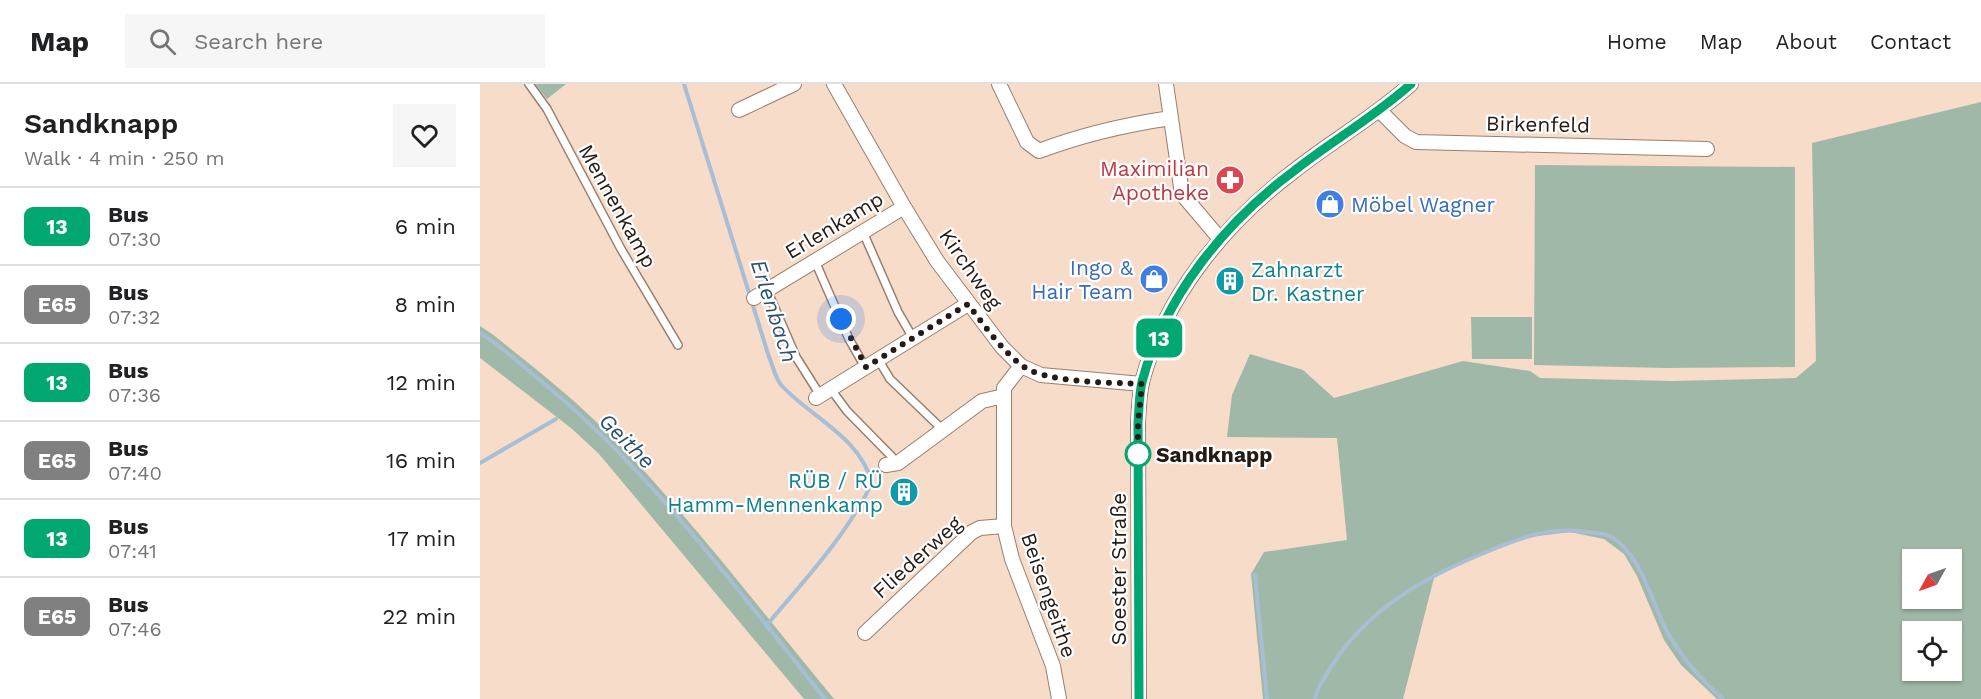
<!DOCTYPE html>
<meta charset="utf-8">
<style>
:root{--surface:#fff;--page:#f6f6f6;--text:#202124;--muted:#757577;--line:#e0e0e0}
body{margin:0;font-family:"Work Sans",sans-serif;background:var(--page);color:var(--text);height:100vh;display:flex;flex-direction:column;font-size:22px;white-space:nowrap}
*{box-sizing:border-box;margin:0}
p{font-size:20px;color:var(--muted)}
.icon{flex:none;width:33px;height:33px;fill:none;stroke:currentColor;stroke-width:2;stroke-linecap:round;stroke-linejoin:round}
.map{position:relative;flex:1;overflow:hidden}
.sheet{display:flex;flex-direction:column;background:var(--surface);width:480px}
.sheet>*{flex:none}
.badge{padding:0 12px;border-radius:9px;font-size:21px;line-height:39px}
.needle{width:39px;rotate:230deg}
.fabs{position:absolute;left:1422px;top:465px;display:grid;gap:12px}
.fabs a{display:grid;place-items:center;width:60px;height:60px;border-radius:0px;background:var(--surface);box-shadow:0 2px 4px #0004;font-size:30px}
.you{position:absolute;width:30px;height:30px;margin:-15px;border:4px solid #fff;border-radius:50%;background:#1a73e8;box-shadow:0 0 0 9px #1a73e833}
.map>.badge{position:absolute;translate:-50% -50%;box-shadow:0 0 0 3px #fff}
.round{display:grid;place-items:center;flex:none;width:63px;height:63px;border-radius:0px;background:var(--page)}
.head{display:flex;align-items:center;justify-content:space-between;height:102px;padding:0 24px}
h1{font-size:28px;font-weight:600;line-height:45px}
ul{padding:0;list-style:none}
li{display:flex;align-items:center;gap:18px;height:78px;padding:0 24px;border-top:2px solid var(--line)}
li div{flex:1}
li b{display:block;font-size:22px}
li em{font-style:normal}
li .badge{min-width:66px;font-weight:700;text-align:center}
header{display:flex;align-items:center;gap:36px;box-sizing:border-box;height:84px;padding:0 30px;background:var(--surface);border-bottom:2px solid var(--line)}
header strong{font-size:28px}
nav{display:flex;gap:33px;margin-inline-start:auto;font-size:21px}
.search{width:420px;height:54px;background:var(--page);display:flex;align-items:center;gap:15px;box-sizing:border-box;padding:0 21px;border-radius:0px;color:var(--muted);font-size:22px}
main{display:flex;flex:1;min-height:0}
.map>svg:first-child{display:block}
.green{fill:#a0b8a7;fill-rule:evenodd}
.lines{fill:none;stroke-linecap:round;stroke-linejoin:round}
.stream{stroke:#a7bed5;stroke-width:4}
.service-casing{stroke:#987f6e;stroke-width:10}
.minor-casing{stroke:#987f6e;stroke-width:16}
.service{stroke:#fff;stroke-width:7}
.minor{stroke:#fff;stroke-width:14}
.line-casing{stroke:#fff;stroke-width:14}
.line{stroke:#00a770;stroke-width:9}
.walk{stroke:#251b14;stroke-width:6;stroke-dasharray:0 10.8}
.stop-dot{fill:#fff;stroke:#00a770;stroke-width:3}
.labels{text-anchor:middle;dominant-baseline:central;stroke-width:4.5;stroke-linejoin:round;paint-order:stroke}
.street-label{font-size:21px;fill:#251b14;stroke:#fff}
.health-label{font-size:21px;fill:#be3a42;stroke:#fff;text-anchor:end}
.shop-label{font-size:21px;fill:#366cbe;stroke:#fff;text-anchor:start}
.culture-label{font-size:21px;fill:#0d838f;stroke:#fff;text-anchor:start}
.stop-label{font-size:21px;font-weight:bold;fill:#251b14;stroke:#fff;text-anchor:start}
.water-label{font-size:22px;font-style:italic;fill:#2d5174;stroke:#fff}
</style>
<header>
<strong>Map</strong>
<div class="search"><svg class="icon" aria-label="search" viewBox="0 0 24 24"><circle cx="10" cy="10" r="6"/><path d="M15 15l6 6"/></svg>Search here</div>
<nav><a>Home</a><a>Map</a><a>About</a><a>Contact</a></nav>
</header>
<main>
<section class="sheet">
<div class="head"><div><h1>Sandknapp</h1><p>Walk · 4 min · 250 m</p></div><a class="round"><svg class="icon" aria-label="heart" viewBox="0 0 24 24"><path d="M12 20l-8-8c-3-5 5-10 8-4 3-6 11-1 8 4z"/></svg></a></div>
<ul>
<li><span class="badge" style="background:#00a770;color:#fff">13</span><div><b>Bus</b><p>07:30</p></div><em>6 min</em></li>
<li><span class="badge" style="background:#808080;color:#fff">E65</span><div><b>Bus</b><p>07:32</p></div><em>8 min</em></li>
<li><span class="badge" style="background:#00a770;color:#fff">13</span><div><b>Bus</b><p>07:36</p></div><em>12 min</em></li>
<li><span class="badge" style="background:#808080;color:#fff">E65</span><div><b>Bus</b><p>07:40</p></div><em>16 min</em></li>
<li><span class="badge" style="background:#00a770;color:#fff">13</span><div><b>Bus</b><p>07:41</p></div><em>17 min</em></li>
<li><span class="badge" style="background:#808080;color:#fff">E65</span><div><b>Bus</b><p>07:46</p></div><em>22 min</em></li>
</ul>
</section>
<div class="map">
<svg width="1501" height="615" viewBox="0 0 1501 615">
<rect width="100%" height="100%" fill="#f7dcc9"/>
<path class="green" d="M55,0h31l-19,15z
M1501,18v597h-264l-36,-34 -17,-25 -27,-64 -13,-22 -20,-15 -34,-7 -47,6 -77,33 -12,7 -31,121h-140l-12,-125 13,-22 83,-12 -10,-102 -110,-1 5,-42 18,-41 53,16 31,28 129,-37 67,10 10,7 132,3 124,-3 20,-17 -4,-218zM1432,476h40v38h-40zM1432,548h40v38h-40z
M1055,81l260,2v200l-129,1 -132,-3z
M991,233h61v42h-60z
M0,242l12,8c43,34 86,68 124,107 78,81 146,171 218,258h-30l-205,-245 -28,-26 -91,-70z"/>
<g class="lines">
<path class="stream" d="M204,0l85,273c4,8 6,22 13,29 30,32 78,51 90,97 -25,52 -69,99 -106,143
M0,249c22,13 41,32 61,48 110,90 195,207 284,318
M0,379l76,-44
M775,491l12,124
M835,615c2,-12 10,-22 16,-32 36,-58 94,-90 155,-115 33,-14 65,-26 101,-20 7,1 17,1 23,4 34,20 41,69 60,101 14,23 32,44 53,62"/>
<g class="service-casing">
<path id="service" d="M49,0l18,25 74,140 57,96
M383,148l35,80 15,26
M335,177l34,78 16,28
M287,206l29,67 24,38
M398,275l12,20 53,51
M350,304l17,23 51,52"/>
</g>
<g class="minor-casing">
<path id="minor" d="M354,0l70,123 33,54 65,86 19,19 20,9 101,9
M519,0l28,58 12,9c45,-17 84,-26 132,-33
M686,0l16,110 38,45
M259,26l55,-26
M900,27l25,25 11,6 291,7
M274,214l150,-91
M541,282l-17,22v138l8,33 41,107 6,33
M336,314l152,-94
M406,381l12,-2 84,-62 22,-5
M385,549l107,-101 8,-4 24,-2
M659,615l-1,-277c1,-13 1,-27 4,-40 22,-85 83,-159 152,-211 39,-31 79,-53 117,-87"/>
</g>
<use href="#service" class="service"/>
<use href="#minor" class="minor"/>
</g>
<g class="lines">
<g class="line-casing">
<path id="line" d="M659,615l-1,-276c1,-14 1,-28 4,-41 22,-85 83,-160 152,-211 39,-31 79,-53 117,-87"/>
</g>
<use href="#line" class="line"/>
<path class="walk" d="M361,235l25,48 102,-63c16,21 31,43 52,60 24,20 90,18 122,20l-4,39v31"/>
</g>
<defs>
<g id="pharmacy-disc" transform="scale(1.5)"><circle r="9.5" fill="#e0444e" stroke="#fff"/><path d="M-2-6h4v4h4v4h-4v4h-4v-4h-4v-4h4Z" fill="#fff"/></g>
<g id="shop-disc" transform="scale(1.5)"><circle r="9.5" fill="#3f7fe0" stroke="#fff"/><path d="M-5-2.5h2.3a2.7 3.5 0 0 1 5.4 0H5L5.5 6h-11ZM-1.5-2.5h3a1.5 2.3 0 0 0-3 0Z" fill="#fff"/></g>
<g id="building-disc" transform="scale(1.5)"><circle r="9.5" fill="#0f9aa8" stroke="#fff"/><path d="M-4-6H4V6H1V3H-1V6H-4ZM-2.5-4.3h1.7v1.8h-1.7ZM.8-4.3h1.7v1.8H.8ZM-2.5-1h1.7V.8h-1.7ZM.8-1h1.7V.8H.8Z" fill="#fff"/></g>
</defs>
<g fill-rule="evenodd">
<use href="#pharmacy-disc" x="750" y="96"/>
<use href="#shop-disc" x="850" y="120"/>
<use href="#shop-disc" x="674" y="195"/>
<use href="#building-disc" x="750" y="197"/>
<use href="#building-disc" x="424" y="408"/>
</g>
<circle class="stop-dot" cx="658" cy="370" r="12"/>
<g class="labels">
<g class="street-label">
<text transform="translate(1058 40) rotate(1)">Birkenfeld</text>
<text transform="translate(138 122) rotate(61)">Mennenkamp</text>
<text transform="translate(354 141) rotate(-31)">Erlenkamp</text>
<text transform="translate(491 185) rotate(55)">Kirchweg</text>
<text transform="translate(437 473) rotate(-42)">Fliederweg</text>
<text transform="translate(638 485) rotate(-90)">Soester Straße</text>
<text transform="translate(569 511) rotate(71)">Beisengeithe</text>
</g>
<g class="health-label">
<text x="729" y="84">Maximilian<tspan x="729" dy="24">Apotheke</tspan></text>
</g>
<g class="shop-label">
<text x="871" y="120">Möbel Wagner</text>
<text x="653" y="183" text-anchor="end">Ingo &amp;<tspan x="653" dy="24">Hair Team</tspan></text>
</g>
<g class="culture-label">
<text x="771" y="185">Zahnarzt<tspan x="771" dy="24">Dr. Kastner</tspan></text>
<text x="403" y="396" text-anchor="end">RÜB / RÜ<tspan x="403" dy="24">Hamm-Mennenkamp</tspan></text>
</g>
<g class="stop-label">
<text x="676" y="370">Sandknapp</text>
</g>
<g class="water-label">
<text transform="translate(294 227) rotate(72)">Erlenbach</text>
<text transform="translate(147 357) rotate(45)">Geithe</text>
</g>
</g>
</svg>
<div class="fabs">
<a><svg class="needle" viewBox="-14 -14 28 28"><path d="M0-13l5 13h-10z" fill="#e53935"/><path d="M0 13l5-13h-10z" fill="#757577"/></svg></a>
<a><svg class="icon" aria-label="locate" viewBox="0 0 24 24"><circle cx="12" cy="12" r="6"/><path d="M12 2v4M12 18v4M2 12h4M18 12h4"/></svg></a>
</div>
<div class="you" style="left:361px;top:235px"></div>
<b class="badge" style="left:679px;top:254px;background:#00a770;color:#fff">13</b>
</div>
</main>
